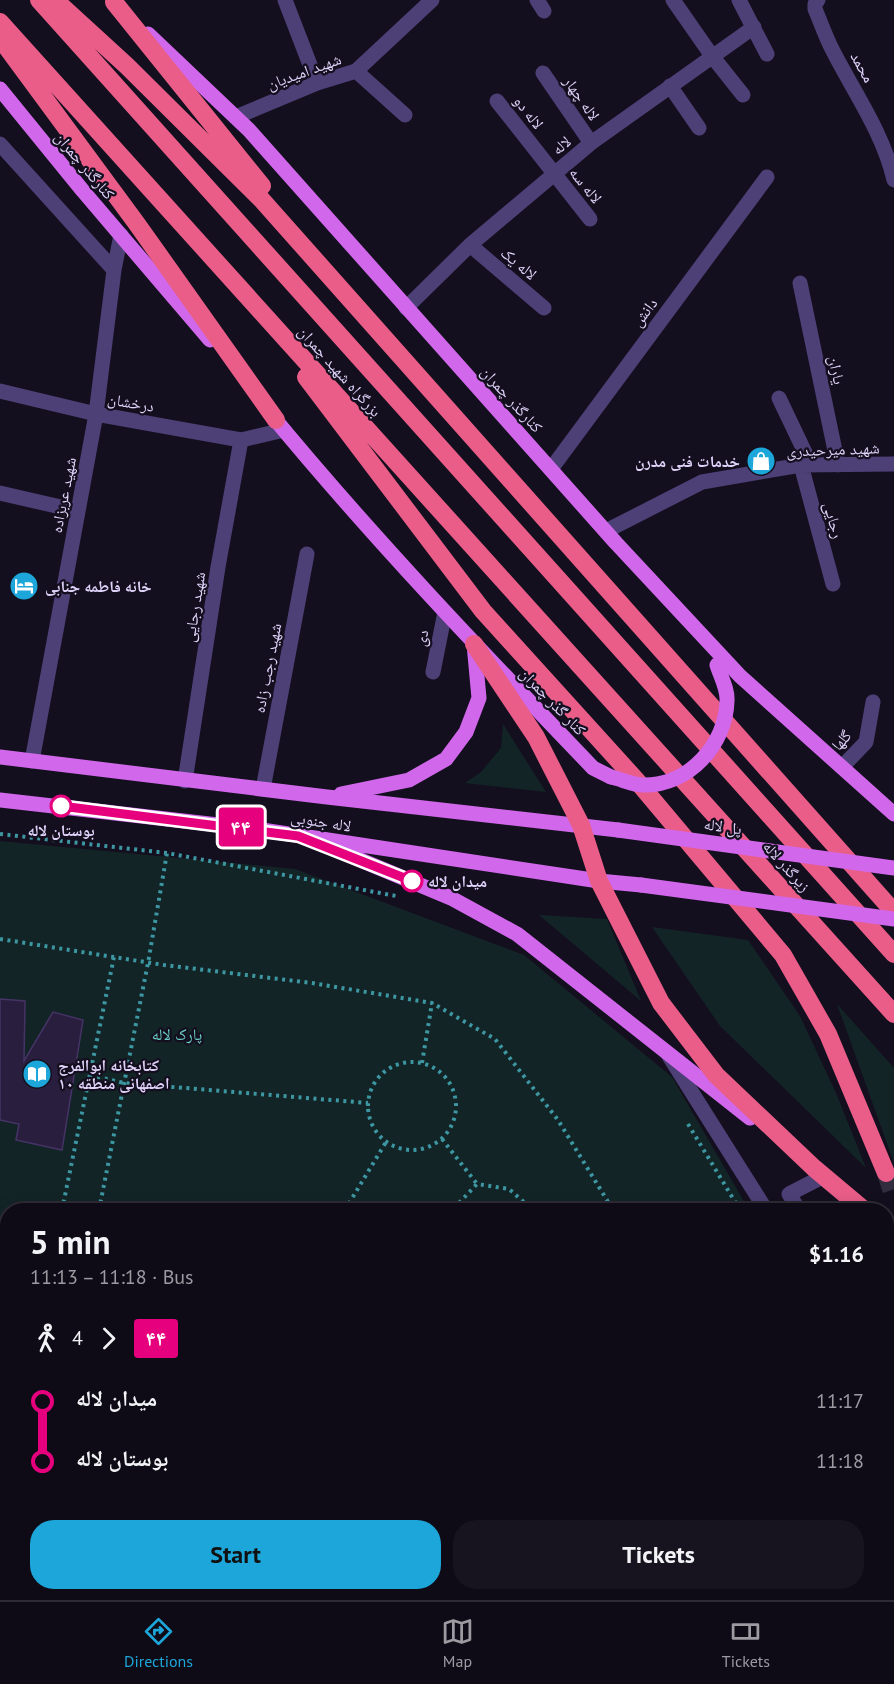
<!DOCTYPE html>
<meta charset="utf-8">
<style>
:root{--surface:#0f0b16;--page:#18141f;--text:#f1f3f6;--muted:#9b9ba1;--line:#2f2b35;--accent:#1da6da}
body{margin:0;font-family:"PT Sans","Noto Naskh Arabic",sans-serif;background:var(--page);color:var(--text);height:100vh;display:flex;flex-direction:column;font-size:22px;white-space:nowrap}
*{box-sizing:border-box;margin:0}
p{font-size:20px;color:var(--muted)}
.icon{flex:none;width:33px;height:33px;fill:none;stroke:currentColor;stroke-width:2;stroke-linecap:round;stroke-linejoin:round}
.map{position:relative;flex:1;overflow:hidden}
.drawer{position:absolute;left:0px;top:1203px;width:894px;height:398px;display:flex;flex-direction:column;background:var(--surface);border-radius:24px 24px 0 0;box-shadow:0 3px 15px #0003,0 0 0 2px var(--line)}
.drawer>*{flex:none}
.badge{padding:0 12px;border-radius:4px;font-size:21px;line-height:39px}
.map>.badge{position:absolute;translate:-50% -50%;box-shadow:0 0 0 3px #fff}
.legs{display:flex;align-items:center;gap:9px;height:66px;padding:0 30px;font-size:20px}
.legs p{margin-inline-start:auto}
.headline{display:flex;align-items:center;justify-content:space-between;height:102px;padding:0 30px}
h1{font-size:33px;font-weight:600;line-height:45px}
.cta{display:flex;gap:12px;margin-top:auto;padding:12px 30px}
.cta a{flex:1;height:69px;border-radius:24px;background:var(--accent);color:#111;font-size:24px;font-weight:600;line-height:69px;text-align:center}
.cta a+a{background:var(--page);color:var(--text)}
ul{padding:0 30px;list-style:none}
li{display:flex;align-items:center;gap:21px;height:60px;font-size:22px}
li i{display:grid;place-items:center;width:9px;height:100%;margin:0 8px;background:currentColor}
li i::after{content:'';width:15px;height:15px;margin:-8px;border:4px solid;border-radius:50%;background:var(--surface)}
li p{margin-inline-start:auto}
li:first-child i{background:linear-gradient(#0000 50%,currentColor 0)}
li:last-child i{background:linear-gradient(currentColor 50%,#0000 0)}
.menu{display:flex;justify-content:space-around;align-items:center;height:84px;border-top:2px solid var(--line);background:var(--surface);font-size:16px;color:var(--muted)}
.menu a{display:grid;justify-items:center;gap:3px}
.menu .selected{color:var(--accent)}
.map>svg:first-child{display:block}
.green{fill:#132427}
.building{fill:#291e3d;stroke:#463366;stroke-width:1.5}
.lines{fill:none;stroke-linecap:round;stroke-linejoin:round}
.highway-tunnel{stroke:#322c3f;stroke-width:18;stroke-dasharray:18 9;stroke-linecap:butt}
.path{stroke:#3d97a2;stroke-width:4;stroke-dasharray:3 4.5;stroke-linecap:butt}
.minor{stroke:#4c4077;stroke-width:15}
.major{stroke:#d168eb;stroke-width:15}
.highway{stroke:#e95d88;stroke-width:18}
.major-bridge{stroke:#d168eb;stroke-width:15}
.line-1-casing{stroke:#fff;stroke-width:14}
.line-1{stroke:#e6007e;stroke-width:9}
.stop-1-dot{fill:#fff;stroke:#e6007e;stroke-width:3}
.labels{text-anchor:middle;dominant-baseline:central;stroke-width:4.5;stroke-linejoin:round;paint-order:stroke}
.street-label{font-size:16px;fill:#ded2f9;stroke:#140f1e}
.poi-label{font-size:16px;font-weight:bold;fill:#ded2f9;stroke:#140f1e;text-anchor:start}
.stop-label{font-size:16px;font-weight:bold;fill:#ded2f9;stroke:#140f1e}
.park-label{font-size:16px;fill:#69cfc7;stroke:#140f1e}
</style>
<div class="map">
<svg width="894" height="1600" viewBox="0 0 894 1600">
<rect width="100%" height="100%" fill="#140f1e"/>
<path class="green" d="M503,724l43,68 -81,-9 16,-11 20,-24z
M0,841l295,28 229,86 148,122 77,133h-741l-1,343 -7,-2z
M539,915l68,4 34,82z
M652,927l96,13 52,76 36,77 30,75 -146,-142z
M837,1004l57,64v95z
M894,1297v257l-8,-2v-248z
M598,1593h172l-1,7h-165z"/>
<path class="building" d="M0,999l25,2 -1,60 29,-49 30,8 -21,130 -46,-10 3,-16 -19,-4z"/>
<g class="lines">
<path class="highway-tunnel" d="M886,1173l8,25"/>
<path class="path" d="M0,834l167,19 229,43
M0,939l164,26 148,18 120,20 63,36 63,81 55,90
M368 1106a44 44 0 1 1 88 0a44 44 0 1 1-88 0Z
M422,1063l10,-60
M90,1075l34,8 244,20
M688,1124l52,86
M442,1139l35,45
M62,1210l52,-253
M99,1210l49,-247 19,-110
M345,1210l41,-68
M458,1210v-6l19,-20 32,5 24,21
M0,1238l8,2
M8,1247l-3,14h3
M886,1284l8,-6
M0,1410h8
M886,1450l8,14
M886,1451l8,-6
M0,1514l8,-37
M0,1539h8
M555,1593l4,7
M406,1600l10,-7
M527,1600l10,-7
M615,1600l9,-7
M711,1600l10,-7"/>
<path class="minor" d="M285,0l32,83
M537,0l7,11
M673,0l39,56 31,39
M739,0l28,54
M818,0l-3,4v5c6,14 11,29 18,42 22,43 50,82 61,129
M356,71l49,44
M543,73l48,70
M670,86l29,42
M497,101l93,118
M236,117l81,-34 39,-12 76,-71
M0,144l114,126
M470,245l74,63
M800,283l38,182
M406,308l64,-63 121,-102 163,-116
M0,391l96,23 145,26 43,-10
M779,398l32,67
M801,465l32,119
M551,469l216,-292
M0,493l78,18
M606,531l96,-49 99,-17 93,-1
M433,672l12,-60
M32,761l64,-347 18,-144 7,-35
M842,767l24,-25 7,-40
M185,781l33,-214 23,-127
M263,789l44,-235
M669,1056l97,154
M799,1210l-10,-16 35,-18
M0,1561l8,1
M886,1591l8,1
M53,1593v7
M245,1593v7
M323,1600v-7
M363,1600l10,-7
M806,1600l3,-5 3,-2"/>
<path class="major" d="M148,34l101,96 367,413 124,133 154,138
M0,89l83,102 127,149
M269,412c102,124 213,240 324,356l18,9
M0,757l327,40 291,33
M341,794l68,-14 37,-21 20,-27 13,-34 -5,-54
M0,800l262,30 337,51 42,4
M327,846l124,52 66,36 233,184"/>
<path class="highway" d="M39,0l855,954
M55,0l72,66 134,133 633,713
M114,2l148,184
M0,22l894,992
M0,38l137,186 139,196
M306,377l177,234 154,170 146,174 45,79 58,139
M474,644l62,93 45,88 18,56 62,122 55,72 98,93 50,42
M886,1230l8,8"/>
<path class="major-bridge" d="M611,777c10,2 22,8 32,8 46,1 83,-41 84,-84 1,-12 -7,-26 -10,-36
M618,830l276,38
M641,885l253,34"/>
</g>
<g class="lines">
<g class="line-1-casing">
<path id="line-1" d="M61,806l237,30 114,45"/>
</g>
<use href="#line-1" class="line-1"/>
</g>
<defs>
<g id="shop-disc" transform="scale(1.5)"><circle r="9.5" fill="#1da6da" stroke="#140f1e"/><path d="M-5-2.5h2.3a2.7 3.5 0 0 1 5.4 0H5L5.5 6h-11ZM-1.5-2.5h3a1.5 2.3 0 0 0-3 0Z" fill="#fff"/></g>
<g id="hotel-disc" transform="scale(1.5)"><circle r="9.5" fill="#1da6da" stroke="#140f1e"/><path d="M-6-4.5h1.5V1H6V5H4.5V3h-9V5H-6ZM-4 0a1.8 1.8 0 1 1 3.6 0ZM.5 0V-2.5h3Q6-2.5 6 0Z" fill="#fff"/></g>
<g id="library-disc" transform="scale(1.5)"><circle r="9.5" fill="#1da6da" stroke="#140f1e"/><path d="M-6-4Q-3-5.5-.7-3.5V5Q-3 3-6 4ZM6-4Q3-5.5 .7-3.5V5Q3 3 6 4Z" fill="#fff"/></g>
</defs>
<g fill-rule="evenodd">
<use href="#shop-disc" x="761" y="461"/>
<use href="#hotel-disc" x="24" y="586"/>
<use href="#library-disc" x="37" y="1074"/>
</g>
<g class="stop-1-dot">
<circle cx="61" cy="806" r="10"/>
<circle cx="412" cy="881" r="10"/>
</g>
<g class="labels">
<g class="street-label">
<text transform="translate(863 67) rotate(61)">محمد</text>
<text transform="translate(304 71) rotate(-20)">شهید امیدیان</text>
<text transform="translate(582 98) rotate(55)">لاله چهار</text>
<text transform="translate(529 112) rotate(52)">لاله دو</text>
<text transform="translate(561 145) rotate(-40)">لاله</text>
<text transform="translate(85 165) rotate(50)">کنارگذر چمران</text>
<text transform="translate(586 185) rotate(51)">لاله سه</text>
<text transform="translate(519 263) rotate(40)">لاله یک</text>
<text transform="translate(644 312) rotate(-53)">دانش</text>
<text transform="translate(837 370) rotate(78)">یاران</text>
<text transform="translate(340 371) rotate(48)">بزرگراه شهید چمران</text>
<text transform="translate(512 399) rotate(48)">کنارگذر چمران</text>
<text transform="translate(131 402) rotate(10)">درخشان</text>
<text transform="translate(833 449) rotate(-2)">شهید میرحیدری</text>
<text transform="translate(63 495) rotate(-79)">شهید عربزاده</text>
<text transform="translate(834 520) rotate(75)">رجایی</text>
<text transform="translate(194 607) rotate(-81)">شهید رجایی</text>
<text transform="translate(421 638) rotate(-79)">دی</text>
<text transform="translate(267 668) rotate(-79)">شهید رجب زاده</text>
<text transform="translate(553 701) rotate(46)">کنار گذر چمران</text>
<text transform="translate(841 740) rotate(-49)">گلها</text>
<text transform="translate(321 821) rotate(9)">لاله جنوبی</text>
<text transform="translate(723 826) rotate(8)">پل لاله</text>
<text transform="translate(787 866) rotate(48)">زیرگذر لاله</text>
</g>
<g class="poi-label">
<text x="740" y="461" text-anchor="end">خدمات فنی مدرن</text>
<text x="45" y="586">خانه فاطمه جنابی</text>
<text x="58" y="1065">کتابخانه ابوالفرج<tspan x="58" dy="18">اصفهانی منطقه ۱۰</tspan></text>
</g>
<g class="stop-label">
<text x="61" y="830">بوستان لاله</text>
<text x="428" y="881" text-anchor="start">میدان لاله</text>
</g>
<g class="park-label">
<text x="177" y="1034">پارک لاله</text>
</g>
</g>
</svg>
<b class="badge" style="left:241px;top:827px;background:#e6007e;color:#fff">۴۴</b>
<section class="drawer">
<div class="headline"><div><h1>5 min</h1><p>11:13 – 11:18 · Bus</p></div><b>$1.16</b></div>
<div class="legs"><svg class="icon" aria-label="walk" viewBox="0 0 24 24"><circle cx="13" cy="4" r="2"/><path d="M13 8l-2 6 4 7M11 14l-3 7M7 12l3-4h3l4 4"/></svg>4<svg class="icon" aria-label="forward" viewBox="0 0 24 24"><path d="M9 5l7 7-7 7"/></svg><b class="badge" style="background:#e6007e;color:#fff">۴۴</b></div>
<ul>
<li><i style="color:#e6007e"></i><b>میدان لاله</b><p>11:17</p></li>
<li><i style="color:#e6007e"></i><b>بوستان لاله</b><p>11:18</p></li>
</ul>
<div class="cta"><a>Start</a><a>Tickets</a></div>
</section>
</div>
<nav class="menu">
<a class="selected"><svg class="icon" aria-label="directions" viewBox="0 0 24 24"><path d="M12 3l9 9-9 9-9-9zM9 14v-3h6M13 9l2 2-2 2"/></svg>Directions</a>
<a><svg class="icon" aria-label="map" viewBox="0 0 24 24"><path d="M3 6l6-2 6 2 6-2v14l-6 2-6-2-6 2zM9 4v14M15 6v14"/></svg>Map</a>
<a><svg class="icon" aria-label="tickets" viewBox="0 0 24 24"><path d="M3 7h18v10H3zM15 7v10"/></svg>Tickets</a>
</nav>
